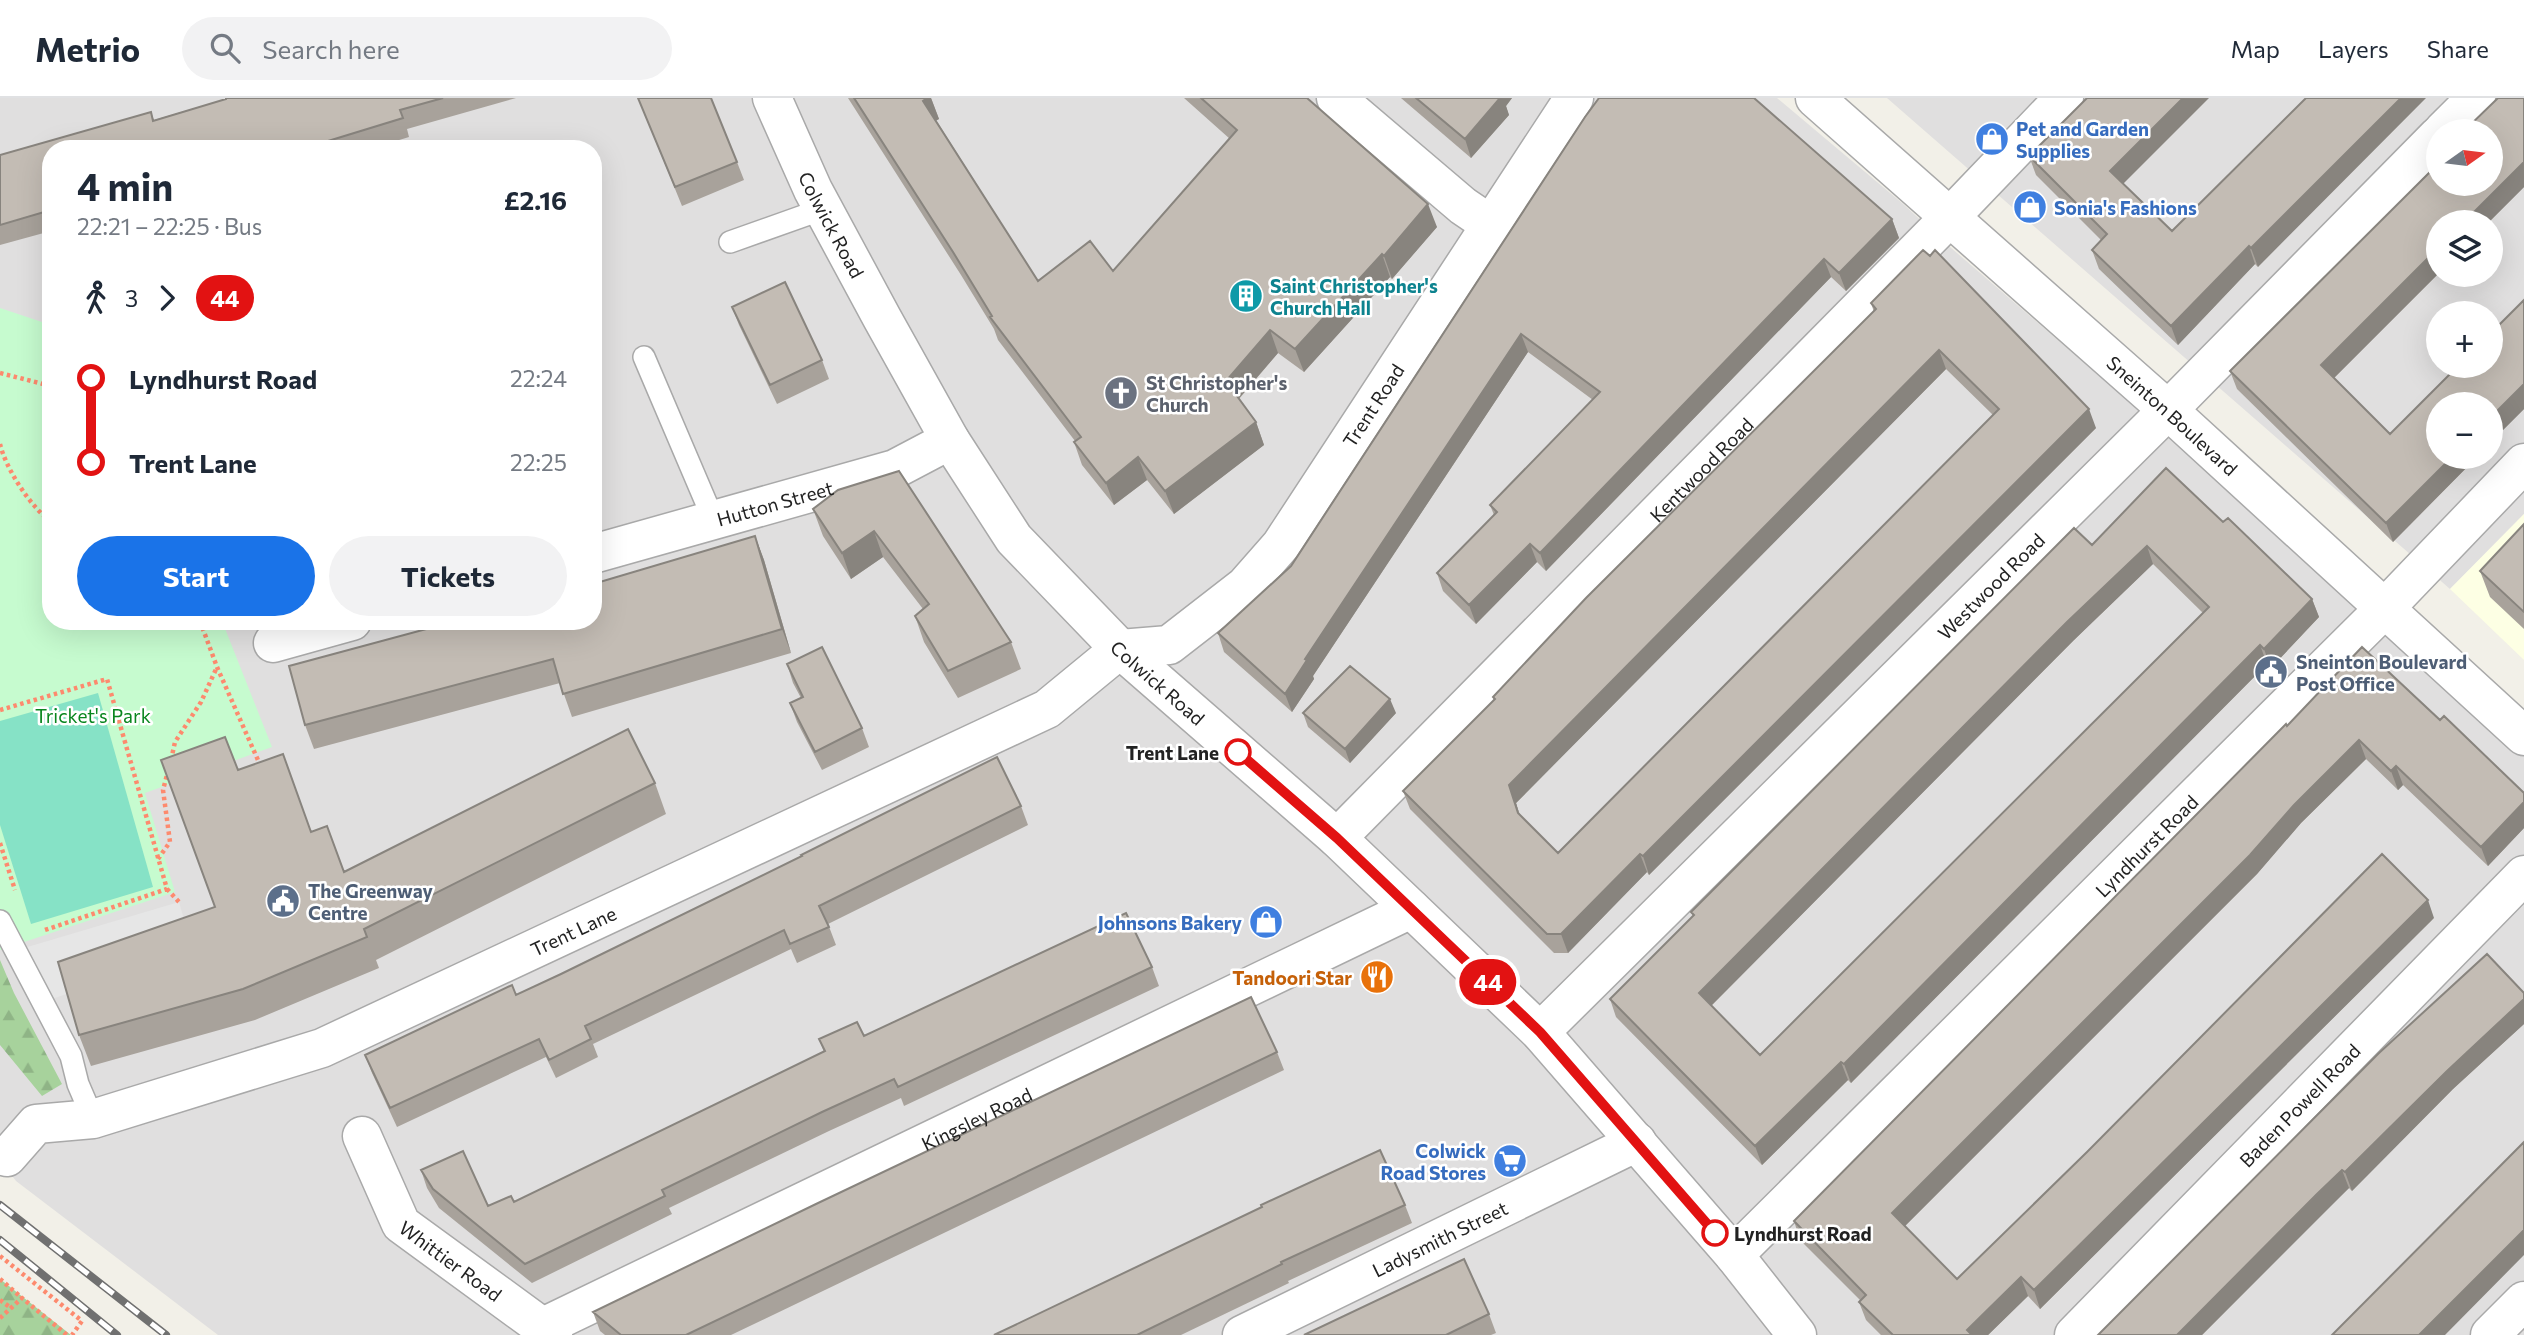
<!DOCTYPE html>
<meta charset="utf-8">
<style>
:root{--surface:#fff;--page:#f2f2f3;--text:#1f2937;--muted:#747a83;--line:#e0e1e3;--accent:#1a73e8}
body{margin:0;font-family:Commissioner,sans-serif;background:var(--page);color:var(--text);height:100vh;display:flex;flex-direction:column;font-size:26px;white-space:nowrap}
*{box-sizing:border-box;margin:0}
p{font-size:23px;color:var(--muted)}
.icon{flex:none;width:38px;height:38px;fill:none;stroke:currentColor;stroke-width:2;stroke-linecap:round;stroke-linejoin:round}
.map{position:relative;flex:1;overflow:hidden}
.details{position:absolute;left:42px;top:42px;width:560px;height:490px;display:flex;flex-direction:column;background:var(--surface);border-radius:28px;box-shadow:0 7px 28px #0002}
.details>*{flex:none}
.badge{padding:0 14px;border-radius:23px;font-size:24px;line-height:46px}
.needle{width:46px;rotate:76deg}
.buttons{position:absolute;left:2426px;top:21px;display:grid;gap:14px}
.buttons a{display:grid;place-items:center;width:77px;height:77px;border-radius:50%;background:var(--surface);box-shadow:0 7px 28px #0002;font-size:35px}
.map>.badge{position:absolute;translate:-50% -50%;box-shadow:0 0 0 4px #fff}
.legs{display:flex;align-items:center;gap:10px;height:77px;padding:0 35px;font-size:23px}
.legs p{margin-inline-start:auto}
.headline{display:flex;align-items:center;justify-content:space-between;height:119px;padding:0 35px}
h1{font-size:38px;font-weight:700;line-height:52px}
.primary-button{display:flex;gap:14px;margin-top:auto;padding:14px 35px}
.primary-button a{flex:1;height:80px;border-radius:42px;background:var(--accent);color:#fff;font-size:28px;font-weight:700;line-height:80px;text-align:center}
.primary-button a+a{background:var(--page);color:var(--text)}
ul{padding:0 35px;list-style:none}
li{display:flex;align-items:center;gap:24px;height:84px;font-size:26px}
li i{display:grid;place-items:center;width:10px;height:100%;margin:0 9px;background:currentColor}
li i::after{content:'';width:18px;height:18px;margin:-9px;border:5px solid;border-radius:50%;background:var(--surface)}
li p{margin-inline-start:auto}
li:first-child i{background:linear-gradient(#0000 50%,currentColor 0)}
li:last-child i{background:linear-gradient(currentColor 50%,#0000 0)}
header{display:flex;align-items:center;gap:42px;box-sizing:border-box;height:98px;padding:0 35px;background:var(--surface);border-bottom:2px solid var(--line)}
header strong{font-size:33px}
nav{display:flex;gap:38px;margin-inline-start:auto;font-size:24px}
.search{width:490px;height:63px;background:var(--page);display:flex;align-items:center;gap:18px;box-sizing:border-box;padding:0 24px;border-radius:38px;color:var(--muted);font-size:26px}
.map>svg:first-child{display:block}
.residential{fill:#e0dfdf;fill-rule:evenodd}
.education{fill:#fdffe4}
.forest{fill:url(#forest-firs)}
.park{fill:#c6fbcf}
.pitch{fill:#86e2c6}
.parking{fill:#e6e6e6}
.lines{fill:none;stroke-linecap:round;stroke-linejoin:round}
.service-casing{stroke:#a9a9a9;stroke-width:24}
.minor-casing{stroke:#a9a9a9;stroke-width:41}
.tertiary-casing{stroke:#a9a9a9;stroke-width:41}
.path{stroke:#fd8a6e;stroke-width:4.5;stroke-dasharray:3.5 3.5;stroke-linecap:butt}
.service{stroke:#fff;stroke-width:21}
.minor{stroke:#fff;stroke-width:38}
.tertiary{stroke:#fff;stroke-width:38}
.rail-casing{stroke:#707070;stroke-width:8}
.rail{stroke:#fff;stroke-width:5;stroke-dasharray:16;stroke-linecap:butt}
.wall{fill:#a8a29b;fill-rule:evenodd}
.shaded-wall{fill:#88847e}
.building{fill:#c3bcb4;stroke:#88847e;stroke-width:2;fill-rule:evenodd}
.line-1-casing{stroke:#fff;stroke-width:16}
.line-1{stroke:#e21212;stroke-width:10}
.stop-1-dot{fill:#fff;stroke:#e21212;stroke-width:3.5}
.labels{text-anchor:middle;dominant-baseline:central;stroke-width:5;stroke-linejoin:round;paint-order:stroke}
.shop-label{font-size:19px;font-weight:bold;fill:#366cbe;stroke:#fff;text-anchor:start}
.street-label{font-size:19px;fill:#222;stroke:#fff}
.culture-label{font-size:19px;font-weight:bold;fill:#0d838f;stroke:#fff;text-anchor:start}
.worship-label{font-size:19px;font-weight:bold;fill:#5b616d;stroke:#fff;text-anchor:start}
.service-label{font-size:19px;font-weight:bold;fill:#4e5e75;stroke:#fff;text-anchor:start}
.park-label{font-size:19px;fill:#09861f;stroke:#fff}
.stop-label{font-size:19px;font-weight:bold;fill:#222;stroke:#fff;text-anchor:end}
.food-label{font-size:19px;font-weight:bold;fill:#c56008;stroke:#fff;text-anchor:end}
</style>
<header>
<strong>Metrio</strong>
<div class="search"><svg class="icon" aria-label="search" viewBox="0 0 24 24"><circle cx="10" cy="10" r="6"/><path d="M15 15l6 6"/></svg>Search here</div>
<nav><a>Map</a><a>Layers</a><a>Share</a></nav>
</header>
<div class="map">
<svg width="2524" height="1237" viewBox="0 0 2524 1237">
<defs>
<pattern id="forest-firs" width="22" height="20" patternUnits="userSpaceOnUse" patternTransform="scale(1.75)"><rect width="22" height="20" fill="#a7d29c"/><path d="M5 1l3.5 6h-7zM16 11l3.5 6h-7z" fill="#8fb486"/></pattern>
</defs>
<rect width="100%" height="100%" fill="#f2f0e8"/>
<path class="residential" d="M0,0h1777l125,105 48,44 441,380 133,128v580h-2306l-202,-154 -16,-21zM51,51h542v472h-542z
M1887,0h637v416l-74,75zM2438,33h52v53h-52zM2438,124h52v53h-52zM2438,215h52v53h-52zM2438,306h52v53h-52z"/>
<path class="education" d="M2524,416v146l-74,-71z"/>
<path class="forest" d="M0,862l14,33 48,91 -20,12 -42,-51z
M0,1181l71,56h-71z"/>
<path class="park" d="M0,210l51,17v296h171l50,126 -127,46 30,99 -175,58z"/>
<path class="pitch" d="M98,595l55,194 -122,37 -31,-99v-104z"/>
<path class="parking" d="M179,804l14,49 -150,51 -29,-51z"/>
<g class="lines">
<g class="service-casing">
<path id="service" d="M730,144l93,-33
M644,259l70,164
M0,823l71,135 7,28 15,35"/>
</g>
<g class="minor-casing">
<g id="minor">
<path d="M1336,0l127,108 28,19"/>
<path id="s1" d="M1815,0l353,312 356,326"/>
<path d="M2443,33l33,-33"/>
<path id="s2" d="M593,456l302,-85 55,-29"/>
<path d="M273,545l79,-22"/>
<path id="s3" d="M1337,740l613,-621 114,-119"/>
<path id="s4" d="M1540,934l628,-622 270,-274"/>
<path id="s5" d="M362,1038l39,88 152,111"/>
<path id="s6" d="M7,1059l29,-33 57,-5 229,-71 725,-339 73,-60 49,-4 76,-59 36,-41 293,-447"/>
<path id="s7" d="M1734,1157l649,-645 141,-147"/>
<path id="s8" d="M543,1229l868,-418"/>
<path id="s9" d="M1242,1237l395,-193"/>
<path id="s10" d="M2074,1237l450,-460"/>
<path d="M2490,1237l34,-34"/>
</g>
</g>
<g class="tertiary-casing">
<g id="tertiary">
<path id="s11" d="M772,0l41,92 69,128 68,122 64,99 106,110 217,189 203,194 194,223 63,80"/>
</g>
</g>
<path class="path" d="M0,275l51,13
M0,346c6,25 30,62 51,78
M200,523l17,46 44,100
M0,612l107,-31 60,210 -125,42
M171,662l4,-18 26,-40 16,-35
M0,745l15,47
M158,761l12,-17 -7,-52 5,-19
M167,791l12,13
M0,1158l82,65 -10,14
M0,1181l22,19
M0,1202l11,8
M0,1220l22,-20 45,37"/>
<use href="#service" class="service"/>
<use href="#minor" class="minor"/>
<use href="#tertiary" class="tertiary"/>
<g class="rail-casing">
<path id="rail" d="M0,1107l166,130
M0,1142l117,95"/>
</g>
<use href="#rail" class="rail"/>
</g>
<path class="wall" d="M226,0h290l-109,31 2,8 -39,12h-319v82l-51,14v-90l151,-43 3,8 72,-21z
M638,0l99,64 7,18 -62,26z
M848,0h83l8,21 -3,1 102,161 75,-10 117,-132 -46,-41h123l130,129 -45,52 -2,-2 -86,95 -26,-19 -39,46 17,23 8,23 -90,69 -27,-34 -33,25 -32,-40 -8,-23 1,-1 -77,-101 -4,-11 -33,-54z
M1401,0h111l-6,8 3,9 -38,43z
M1600,0l292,121 7,19 -53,53 -15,-14 -285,294 -9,-9 -61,62 -33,-33 -6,-18 57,-58 -4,-10 103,-105 -65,-48 -215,324 1,3 -22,33 -68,-60 -6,-19 73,-67z
M2306,0l-48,169 -3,-3 -77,81 -79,-76 -7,-19 10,-9 -66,-66 -7,-19 94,28 49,47z
M2524,0v89l-35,35h-51v52l-104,104 56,56 134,-134v109l-34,34 -52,14h39l-84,85 -156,-153 -7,-18 208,-207 31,-33 -1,-4z
M1871,205l225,125 -447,447 -2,-3 -79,81h-14l-144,-144 -7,-18 91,-90 -1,-4 381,-385zM1946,271l47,46 -435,438 -39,-39 -3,-11z
M732,209l90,53 7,19 -52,25 -38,-79z
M838,392l173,152 10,27 -63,29 -34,-56 -9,-26 8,-7 -40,-52 -32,22 -28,-43 -10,-27z
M2223,424l89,77 7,18 -48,51 -4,-4 -416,419 -3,-3 -86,85 -146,-148 -6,-18 83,-83 -2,-4 401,-367zM2153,466l50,49 -443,442 -49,-49 363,-366z
M2524,426v105l-34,-32 -10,-26z
M755,438l9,24 27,93 -219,64 -12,-34 -246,66 -9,-24 288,-104z
M787,566l75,64 7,19 -47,23 -25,-48 -7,-19 11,-5 -8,-15z
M1303,615h93l-46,50 -42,-36z
M2440,622l84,73v35l-36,38 -85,-81 -5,5 -32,-31 -65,64 -44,51 -352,352 52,53 477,-361 -394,391 -12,-13 -40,39h-107l-15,-15 -7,-18 1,-2 -60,-60 -6,-19 493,-495z
M238,672l73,62 33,40 311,-89 11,31 -290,146 3,8 -124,52 -164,46 -12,-31 136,-127z
M1021,708l7,19 -200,99 8,21 -39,18 -6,-14 -198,95 5,13 -42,21 -10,-21 -149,70 -25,-54 -7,-18 151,-60z
M1152,869l7,19 -255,120 -3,-8 -72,33 -160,77 3,6 -140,69 -93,-75 -12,-20 -6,-18 67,36 26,-4 310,-150 -5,-13 45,-3z
M2524,895v31l-71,65 -101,102 -3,-3 -26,25 -121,122h-104z
M1277,954l7,18 -553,265h-126l-5,-4 -7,-19z
M1405,1107l7,18 -124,58 1,2 -108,52h-187z
M1489,1216l7,19 -5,2h-187z"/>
<path class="shaded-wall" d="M927,0h4l8,21 -7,4 -9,-22z
M1499,0h13l-6,8 3,9 -38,43 -6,-19z
M2183,0h26l-92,92 -7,-19z
M2401,0h25l-168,169 -7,-19z
M2524,64v25l-35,35h-25z
M1428,106l9,23 -45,52 -8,-23z
M1892,121l7,19 -53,53 -7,-18z
M2249,148l6,18 -77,81 -7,-19z
M2438,150v26l-110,110 -7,-19z
M1382,156l8,23 -86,95 -9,-23z
M1824,161l7,18 -285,294 -6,-18z
M1270,232l8,23 -44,51 -8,-23z
M1521,236l7,18 -215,324 1,3 -22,33 -7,-18 20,-35z
M1939,252l7,19 -430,434 9,28 -16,-46z
M2524,286v25l-34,34v-25z
M2089,311l7,19 -447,447 -6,-19z
M1256,324l8,23 -90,69 -9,-23z
M1138,359l9,23 -33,25 -8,-22z
M2452,359h25l-84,85 -7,-19z
M874,433l9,26 -32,22 -9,-26z
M755,438l9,24 27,93 -9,-24z
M1530,446l7,18 -61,62 -7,-19z
M2147,448l6,18 -79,76 -369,372 -6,-19 368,-371z
M2312,501l7,18 -48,51 -7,-19z
M2260,547l7,19 -416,419 -7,-19z
M1390,601l6,14 -46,50 -5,-14z
M2359,642l7,19 -65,64 -44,51 -358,358 -7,-19z
M2396,668l7,19 -5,5 -7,-19z
M2524,704v26l-36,38 -7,-19z
M1640,756l7,18 -79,81 -7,-19z
M2428,802l6,18 -394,391 -6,-19z
M2524,901v25l-71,65 -101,102 -7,-19 102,-101z
M1841,964l7,18 -86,85 -7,-19z
M2342,1072l7,18 -147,147h-25z
M2524,1132v25l-79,80h-26z
M2021,1179l7,19 -40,39h-19l-2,-5z"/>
<path class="building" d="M226,0h217l-43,12 3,8 -101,31h-251v61l-51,15v-70l151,-43 2,9 73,-22z
M638,0h73l26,64 -62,25z
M854,0h73l-4,3 115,180 52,-40 23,30 124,-141 -36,-32h106l121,106 -44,52 -2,-2 -87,95 -25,-19 -44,51 30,41 -91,69 -27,-34 -32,26 -32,-41 7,-5 -91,-120 2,-1 -39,-64z
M1416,0h84l-35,41z
M1599,0h155l138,121 -53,54 -15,-14 -284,294 -10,-9 -61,61 -32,-32 60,-61 -7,-7 110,-113 -79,-58 -216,325 2,1 -22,34 -67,-61 73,-67 294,-449z
M2087,0h96l-73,73 62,60 134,-133h95l-150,150 -2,-2 -78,80 -79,-76 15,-16 -78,-78z
M2498,0h26v64l-60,60h-26v26l-117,117 69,69 68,-68h32v-32l34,-34v84l-34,34v-14h-52v53h14l-66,66 -156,-152 208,-207v20h52v-53h-21l2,-2 -3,-2z
M1923,152l7,6 5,-6 154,159 -446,447 -3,-2 -79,80h-14l-144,-143 92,-92 -2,-2 93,-99 290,-289 -5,-6zM1939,252l60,59 -441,444 -40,-40 -9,-28z
M785,184l37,78 -52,25 -38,-78z
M2166,370l57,54 5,-4 84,81 -48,50 -4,-4 -416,419 -3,-2 -86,84 -145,-147 84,-84 -3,-3 383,-384 18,17zM2147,448l62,61 -449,448 -61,-62 368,-371z
M899,373l112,171 -63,29 -33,-55 14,-12 -55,-73 -32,22 -29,-44 25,-19z
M2524,426v88l-44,-41z
M755,438l27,93 -219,65 -10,-35 -248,66 -16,-59 167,-45h137v-37z
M822,549l40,81 -47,24 -25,-49 13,-6 -16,-33z
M2362,549l78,73 4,-4 80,77v9l-43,45 -85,-81 -5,5 -32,-31 -65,65 -44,50 -358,358 65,66 130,-127 295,-298 46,46 -394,390 -13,-13 -54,53 5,5h-79l-34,-33 7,-7 -72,-74 492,-497 1,2z
M1350,568l40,33 -45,50 -42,-36z
M628,631l27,54 -291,146 3,8 -124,52 -164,46 -21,-73 157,-55 -54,-147 64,-23 13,33 45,-16 28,78 16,-6 17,46z
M997,659l24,49 -202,100 10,21 -39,17 -6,-14 -199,96 6,13 -42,21 -10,-21 -149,69 -25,-53 147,-70 4,10 45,-21 241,-118 -1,-1z
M1126,815l26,54 -254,120 -4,-8 -72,33 -160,78 3,6 -140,68 -92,-75 -12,-19 42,-19 25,55 23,-10 3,6 311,-151 -6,-12 38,-17 7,14z
M2487,856l37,39v6l-77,72 -102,101 -3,-2 -25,24 -140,141h-79l281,-282z
M1251,899l26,55 -591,283h-65l-28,-23 223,-108z
M2524,1044v88l-105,105h-87z
M1380,1052l25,55 -124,57 1,2 -145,71h-143l268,-128 -1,-2z
M1464,1161l25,55 -43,21h-142z"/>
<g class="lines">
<g class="line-1-casing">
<path id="line-1" d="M1238,654l99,86 203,194 175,201"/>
</g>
<use href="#line-1" class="line-1"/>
</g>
<defs>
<g id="shop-disc" transform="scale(1.75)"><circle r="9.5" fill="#3f7fe0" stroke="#fff"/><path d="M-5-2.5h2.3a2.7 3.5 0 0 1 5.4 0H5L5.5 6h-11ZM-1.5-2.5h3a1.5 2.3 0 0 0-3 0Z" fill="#fff"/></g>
<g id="building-disc" transform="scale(1.75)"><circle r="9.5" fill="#0f9aa8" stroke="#fff"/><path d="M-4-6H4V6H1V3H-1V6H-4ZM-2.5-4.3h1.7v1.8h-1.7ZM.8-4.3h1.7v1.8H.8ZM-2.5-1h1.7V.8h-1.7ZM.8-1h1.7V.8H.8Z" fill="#fff"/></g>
<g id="church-disc" transform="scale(1.75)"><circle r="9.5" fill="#6b7280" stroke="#fff"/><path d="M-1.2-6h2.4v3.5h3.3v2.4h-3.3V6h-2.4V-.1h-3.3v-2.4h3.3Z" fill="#fff"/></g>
<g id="civic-disc" transform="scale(1.75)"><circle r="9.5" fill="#5c6f8a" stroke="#fff"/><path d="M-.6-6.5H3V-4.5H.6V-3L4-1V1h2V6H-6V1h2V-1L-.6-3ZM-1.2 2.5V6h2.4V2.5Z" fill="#fff"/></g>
<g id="restaurant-disc" transform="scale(1.75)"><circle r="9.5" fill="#e8710a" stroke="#fff"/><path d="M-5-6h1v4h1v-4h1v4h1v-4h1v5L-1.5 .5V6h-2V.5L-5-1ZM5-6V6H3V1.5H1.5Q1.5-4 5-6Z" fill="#fff"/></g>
<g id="supermarket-disc" transform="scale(1.75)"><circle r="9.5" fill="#3f7fe0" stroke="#fff"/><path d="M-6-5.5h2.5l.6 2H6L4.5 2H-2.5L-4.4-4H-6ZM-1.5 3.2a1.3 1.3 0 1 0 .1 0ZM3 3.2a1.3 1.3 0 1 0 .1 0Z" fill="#fff"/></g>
</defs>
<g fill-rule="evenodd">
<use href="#shop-disc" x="1992" y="41"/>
<use href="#shop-disc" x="2030" y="109"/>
<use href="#building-disc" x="1246" y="198"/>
<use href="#church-disc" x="1121" y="295"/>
<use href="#civic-disc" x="2271" y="574"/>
<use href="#civic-disc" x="283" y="803"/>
<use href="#shop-disc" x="1266" y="824"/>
<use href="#restaurant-disc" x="1377" y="879"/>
<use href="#supermarket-disc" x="1510" y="1063"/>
</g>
<g class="stop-1-dot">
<circle cx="1238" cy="654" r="12"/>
<circle cx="1715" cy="1135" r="12"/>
</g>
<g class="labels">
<g class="shop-label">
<text x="2016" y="30">Pet and Garden<tspan x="2016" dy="22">Supplies</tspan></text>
<text x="2054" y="109">Sonia's Fashions</text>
<text x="1242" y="824" text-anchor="end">Johnsons Bakery</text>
<text x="1486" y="1052" text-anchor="end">Colwick<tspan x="1486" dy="22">Road Stores</tspan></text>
</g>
<g class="street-label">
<text stroke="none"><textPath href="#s11" startOffset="140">Colwick Road</textPath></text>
<text stroke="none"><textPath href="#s6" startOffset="1603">Trent Road</textPath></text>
<text stroke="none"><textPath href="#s1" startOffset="478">Sneinton Boulevard</textPath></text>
<text stroke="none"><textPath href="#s3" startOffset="518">Kentwood Road</textPath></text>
<text stroke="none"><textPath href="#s2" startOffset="189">Hutton Street</textPath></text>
<text stroke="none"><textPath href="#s4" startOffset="634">Westwood Road</textPath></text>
<text stroke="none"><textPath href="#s11" startOffset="707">Colwick Road</textPath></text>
<text stroke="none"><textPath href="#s7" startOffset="581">Lyndhurst Road</textPath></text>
<text stroke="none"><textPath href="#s6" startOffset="618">Trent Lane</textPath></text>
<text stroke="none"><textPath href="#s10" startOffset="322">Baden Powell Road</textPath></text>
<text stroke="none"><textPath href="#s8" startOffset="481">Kingsley Road</textPath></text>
<text stroke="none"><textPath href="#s9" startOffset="220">Ladysmith Street</textPath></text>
<text stroke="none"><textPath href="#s5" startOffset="158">Whittier Road</textPath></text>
</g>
<g class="culture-label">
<text x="1270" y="187">Saint Christopher's<tspan x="1270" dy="22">Church Hall</tspan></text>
</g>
<g class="worship-label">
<text x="1146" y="284">St Christopher's<tspan x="1146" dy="22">Church</tspan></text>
</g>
<g class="service-label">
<text x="2296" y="563">Sneinton Boulevard<tspan x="2296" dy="22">Post Office</tspan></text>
<text x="308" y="792">The Greenway<tspan x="308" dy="22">Centre</tspan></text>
</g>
<g class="park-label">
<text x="93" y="617">Tricket's Park</text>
</g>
<g class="stop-label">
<text x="1219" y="654">Trent Lane</text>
<text x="1734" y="1135" text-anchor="start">Lyndhurst Road</text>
</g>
<g class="food-label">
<text x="1352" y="879">Tandoori Star</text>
</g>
</g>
</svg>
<div class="buttons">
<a><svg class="needle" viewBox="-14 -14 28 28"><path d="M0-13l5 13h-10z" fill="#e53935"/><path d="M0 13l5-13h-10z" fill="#747a83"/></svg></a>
<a><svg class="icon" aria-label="layers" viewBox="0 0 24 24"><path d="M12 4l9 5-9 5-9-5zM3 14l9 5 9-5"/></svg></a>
<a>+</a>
<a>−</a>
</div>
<b class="badge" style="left:1488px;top:884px;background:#e21212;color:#fff">44</b>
<section class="details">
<div class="headline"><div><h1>4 min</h1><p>22:21 – 22:25 · Bus</p></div><b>£2.16</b></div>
<div class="legs"><svg class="icon" aria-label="walk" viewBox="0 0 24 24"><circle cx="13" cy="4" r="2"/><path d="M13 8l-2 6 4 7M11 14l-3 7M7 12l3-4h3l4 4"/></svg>3<svg class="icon" aria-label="forward" viewBox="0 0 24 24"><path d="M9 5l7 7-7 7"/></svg><b class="badge" style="background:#e21212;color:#fff">44</b></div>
<ul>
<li><i style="color:#e21212"></i><b>Lyndhurst Road</b><p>22:24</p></li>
<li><i style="color:#e21212"></i><b>Trent Lane</b><p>22:25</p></li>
</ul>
<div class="primary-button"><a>Start</a><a>Tickets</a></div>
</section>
</div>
